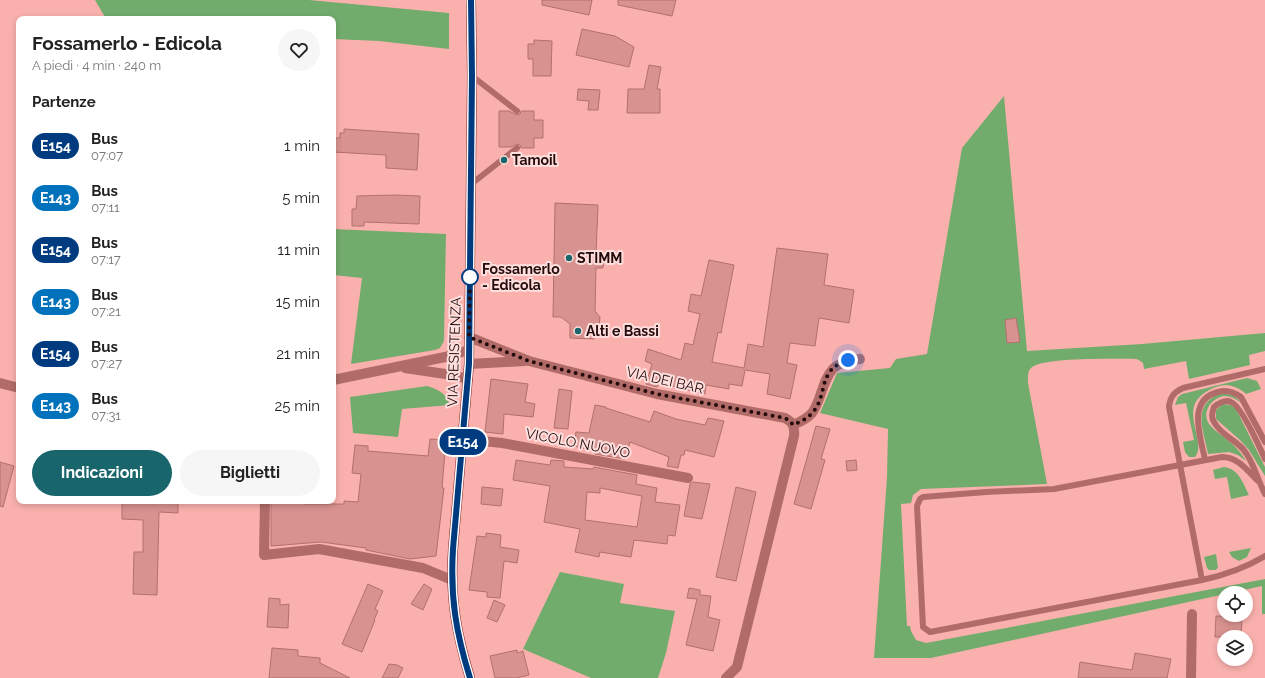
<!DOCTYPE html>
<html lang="it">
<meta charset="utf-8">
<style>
:root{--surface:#fff;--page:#f6f6f6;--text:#222;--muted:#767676;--accent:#18666b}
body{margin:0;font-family:Raleway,sans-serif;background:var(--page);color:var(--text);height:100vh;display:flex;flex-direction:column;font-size:15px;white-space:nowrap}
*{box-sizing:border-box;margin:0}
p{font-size:13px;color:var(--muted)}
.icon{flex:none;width:22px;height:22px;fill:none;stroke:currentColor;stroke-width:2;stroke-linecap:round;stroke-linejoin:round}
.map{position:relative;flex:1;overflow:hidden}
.drawer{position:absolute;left:16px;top:16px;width:320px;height:488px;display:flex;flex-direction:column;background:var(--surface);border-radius:8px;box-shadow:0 2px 6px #0003}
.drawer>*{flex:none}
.badge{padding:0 8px;border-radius:13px;font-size:14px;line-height:26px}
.fabs{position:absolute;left:1217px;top:586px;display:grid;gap:8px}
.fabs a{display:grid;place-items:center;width:36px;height:36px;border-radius:50%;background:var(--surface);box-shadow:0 2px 6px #0003;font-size:20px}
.you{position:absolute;width:20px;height:20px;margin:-10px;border:3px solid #fff;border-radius:50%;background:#1a73e8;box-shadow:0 0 0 6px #1a73e833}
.map>.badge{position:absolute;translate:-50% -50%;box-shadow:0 0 0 2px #fff}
h2{padding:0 16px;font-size:15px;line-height:36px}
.round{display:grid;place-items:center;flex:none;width:42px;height:42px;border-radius:21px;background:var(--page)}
.overview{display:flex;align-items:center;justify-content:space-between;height:68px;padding:0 16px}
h1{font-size:19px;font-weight:700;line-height:30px}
.cta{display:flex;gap:8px;margin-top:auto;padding:8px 16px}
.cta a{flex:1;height:46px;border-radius:24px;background:var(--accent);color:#fff;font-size:16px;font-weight:700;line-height:46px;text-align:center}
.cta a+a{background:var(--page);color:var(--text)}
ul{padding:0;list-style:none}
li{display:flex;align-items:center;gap:12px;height:52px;padding:0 16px}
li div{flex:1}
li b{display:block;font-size:15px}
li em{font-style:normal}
li .badge{min-width:44px;font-weight:700;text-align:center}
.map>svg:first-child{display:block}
.green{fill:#72ac6d}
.building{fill:#d8928f;stroke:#b3706d;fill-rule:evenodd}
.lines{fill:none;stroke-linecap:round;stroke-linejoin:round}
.lane{stroke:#b16c69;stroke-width:6}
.street{stroke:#b16c69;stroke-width:10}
.primary{stroke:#831f25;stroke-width:10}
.line-casing{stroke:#fff;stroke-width:9}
.line{stroke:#003b80;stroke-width:6}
.walk{stroke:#250c0c;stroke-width:4;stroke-dasharray:0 7.2}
.poi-dot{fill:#18666b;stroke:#fedfdd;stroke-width:1.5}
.stop-dot{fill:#fff;stroke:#003b80;stroke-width:2}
.labels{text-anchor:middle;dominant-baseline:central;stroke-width:4;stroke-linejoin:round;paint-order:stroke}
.poi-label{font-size:14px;font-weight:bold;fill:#250c0c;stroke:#fedfdd;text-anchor:start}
.stop-label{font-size:14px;font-weight:bold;fill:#250c0c;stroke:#fedfdd;text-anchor:start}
.street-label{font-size:14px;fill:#250c0c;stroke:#fedfdd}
</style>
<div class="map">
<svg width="1265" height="678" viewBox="0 0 1265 678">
<rect width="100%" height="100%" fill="#fab1ad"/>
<path class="green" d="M95,0h214l140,13v36l-70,-8 -46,-2v-20h-227z
M1004,96l23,255 115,-7 123,-11v18l-16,4 1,10 -61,14 -3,-18 -42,8 -1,-6 -6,-4c-18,0 -95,-2 -106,9 -4,4 -3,9 -3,15l19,101 -126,5 -8,6 -2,8 -10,1 6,122h3l1,5 5,9 10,3 339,-64v35h-3v-28l-331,72h-57l13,-181 1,-48 -68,-16 17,-40 53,-5 6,-9 31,-5 35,-206z
M333,229l113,5 -2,107 -4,7 -5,2 -84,14 11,-86 -29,-3z
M1247,378l10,3 4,8 -15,5c-5,-5 -12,-8 -19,-9 -8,0 -15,3 -21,7 -29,17 2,50 -11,65h-6l-4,-5 -2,-10 11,-2 -8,-37 -11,2 3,-8 4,-3z
M427,386c11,3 20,8 23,19l-48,4 -4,28 -45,-4 -3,-36z
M1219,394c9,-1 17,1 22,9 -5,-4 -10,-7 -17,-7 -6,1 -12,5 -15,10 -9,16 6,24 16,32 8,6 17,15 21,23l-8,-6 -9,-3 -21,2c-4,-23 -17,-48 11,-60z
M1223,404l8,1 5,4 29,58v9l-16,-26 -9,-10 -24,-21v-9z
M1224,467c15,2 19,16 25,28l-18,4 -4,-22 -12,2 -2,-9z
M1251,548l-4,9 -8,4 -7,-4 -3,-5z
M1216,554l2,13 -2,3h-7l-2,-2 -3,-11z
M560,572l64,12 -4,19 55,8 -9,42 -8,25h-67l-68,-29z"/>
<path class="building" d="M542,0h50l-3,15 -47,-10z
M618,0h58l-4,16 -54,-11z
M582,29l33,7 19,11 -5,20 -53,-12z
M534,40l18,1 -1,35h-18v-17h-5v-15h6z
M649,65l12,2 -4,22h3v24h-33l1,-24h16z
M578,89l22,1 -2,20h-10l1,-9 -12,-1z
M499,111h10l8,4 3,-1 1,-3h13v9h9v18h-9v10h-13l-1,-3 -3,-1 -6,3h-12z
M344,129l75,5 -2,36 -31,-2v-13l-53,-3v-14h7v-5h4z
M394,195l26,1 -1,28 -55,-2v4h-12v-17h4l1,-13z
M555,203l43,2 -2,49 8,1 -1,13h-7l-1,43 5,6 -1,9 -5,3v10l-24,-1v-14l-9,-7h-8z
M777,248l51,6 -4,31 30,5 -5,33 -30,-5 -4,28 -25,-3 -3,20 10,2 -7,34 -23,-5 3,-20 -25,-4 -3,16 -13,-2v5l-23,-4 -1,9 -46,-11 -2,4 -11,-3 6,-20 -7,-3 3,-12 33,11 4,-17 8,2 7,-31 -12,-3 3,-17 10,2 8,-36 25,5 -13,68 -3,-1 -6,30 32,6 4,-24 15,3z
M1016,318l4,24 -13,1 -2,-23z
M491,379l37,5 -3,18 10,2 -2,13 -29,-3 -1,20 -18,-2z
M559,389l13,2 -4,38 -14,-1z
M595,405l11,2v1l44,14 4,-11 22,8 29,6 3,-7 16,3 -10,36 -29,-7 -1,5h-3l-3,13 -11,-2 2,-9 -39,-15 -5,17 -30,-5v-3l-21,-5 2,-14 13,1z
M816,426l14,3 -9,30 4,1 -14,49 -17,-5z
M430,439l16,1 -4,48h2l-8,68 -26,3 -44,-9v-2l-45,-6 -50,4v-45h33v3h40v-3l14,1 3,-28 -9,-1 3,-28 13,1v5l60,5z
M516,460l34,5 1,-5 13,1v6l29,2 1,-2 43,8 -1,9 21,4 -2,14 25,3 -5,31 -7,-1 -1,9 -33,-4 -3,17 -31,-5 -1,5 -24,-5 5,-23 -36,-7 6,-36 -37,-6zM600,488l42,8 -5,31 -52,-7 2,-28 13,1z
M856,460l1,10 -10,1 -1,-10z
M0,462l14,4 -11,41 -3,-1z
M693,482l17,2 -8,35 -18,-3 6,-32z
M482,487l21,2 -2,17 -20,-2z
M736,487l20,5 -20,89 -20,-4z
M122,501h56v12l-19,-1 -2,83 -24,-1 1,-42h9v-32l-21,-1z
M486,533l15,2 -1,12 19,3 -2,13 -13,-2 -4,37 -13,-1v-5l-18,-2 8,-54 9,1z
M368,584l15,7 -8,18 3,2 -4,9h1l-13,32 -20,-8z
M424,584l8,5 -9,21 -12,-6z
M689,588l11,2v5l11,1 -3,21 12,3 -7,31 -27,-6 11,-46 -10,-1z
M269,598l11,1v6l9,-1 -1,24 -21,-1z
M494,600l11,5 -8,17 -10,-4z
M1216,616l26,1 -1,20h-26z
M272,648l26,2v6l22,2v5l30,15h-81z
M517,650v3l6,-2 6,24 -12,3h-22l-5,-22z
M1135,653l36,6 -4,19h-89l2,-16 52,8z
M389,664l8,1 6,3 -5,10h-16z"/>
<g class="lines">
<path class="lane" d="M472,76l45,35
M470,185l47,-37
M1265,459c-5,-11 -24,-54 -34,-57 -6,-3 -12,1 -17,5 -2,6 -3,10 0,15 6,12 21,18 29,27 11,13 14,30 22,45
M1205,460c-4,-22 -19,-60 13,-68 9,-3 16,0 23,5l24,45
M1258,481c-11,-11 -20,-24 -36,-24l-168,32 -68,3 -63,5 -3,2 -3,7 6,121 7,5 272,-52c23,-5 43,-12 63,-24
M1202,580l-33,-173c1,-10 5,-15 14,-19l82,-19"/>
<path class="street" d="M469,337l60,24 128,33 128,24c8,4 10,9 9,18l-57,231 -11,11
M469,364l56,-3
M405,368l47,7 16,4
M333,380l112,-23 24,-7
M0,383l19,5
M793,425c7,-3 14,-6 19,-12 3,-4 5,-9 7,-14 9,-26 11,-37 41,-40
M464,439l38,4 186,35
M265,501l-1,54 55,-6 104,19 29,12
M1191,678l1,-64"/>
<path class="primary" d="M470,678c-14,-46 -20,-80 -17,-129l16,-185 3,-288 -1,-76"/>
</g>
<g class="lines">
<g class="line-casing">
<path id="line" d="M470,678c-14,-45 -20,-81 -17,-129l16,-185 3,-288 -1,-76"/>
</g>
<use href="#line" class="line"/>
<path class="walk" d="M470,277l-1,60 60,24 128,33 128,24 5,3 3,4c7,-3 14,-6 19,-12 17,-18 4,-43 36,-53"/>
</g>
<g class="poi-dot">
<circle cx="504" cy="160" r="4"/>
<circle cx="569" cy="258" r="4"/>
<circle cx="578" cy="331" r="4"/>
</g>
<circle class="stop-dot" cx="470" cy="277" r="8"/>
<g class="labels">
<g class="poi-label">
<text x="512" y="160">Tamoil</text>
<text x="577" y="258">STIMM</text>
<text x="586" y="331">Alti e Bassi</text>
</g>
<g class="stop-label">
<text x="482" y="269">Fossamerlo<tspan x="482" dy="16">- Edicola</tspan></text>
</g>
<g class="street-label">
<text transform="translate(454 352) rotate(-88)">VIA RESISTENZA</text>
<text transform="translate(665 380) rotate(13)">VIA DEI BAR</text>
<text transform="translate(578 443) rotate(11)">VICOLO NUOVO</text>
</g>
</g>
</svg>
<div class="fabs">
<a><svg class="icon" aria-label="locate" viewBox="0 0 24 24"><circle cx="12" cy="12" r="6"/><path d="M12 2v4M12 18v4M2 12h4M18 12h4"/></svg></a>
<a><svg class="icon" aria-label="layers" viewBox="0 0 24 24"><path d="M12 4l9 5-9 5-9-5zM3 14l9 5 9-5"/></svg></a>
</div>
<div class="you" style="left:848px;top:360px"></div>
<b class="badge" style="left:463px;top:442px;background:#003b80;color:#fff">E154</b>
<section class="drawer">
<div class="overview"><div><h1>Fossamerlo - Edicola</h1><p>A piedi · 4 min · 240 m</p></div><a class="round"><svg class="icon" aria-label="heart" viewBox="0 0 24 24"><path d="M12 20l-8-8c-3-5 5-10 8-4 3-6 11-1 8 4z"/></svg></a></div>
<h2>Partenze</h2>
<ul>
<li><span class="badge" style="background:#003b80;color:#fff">E154</span><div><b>Bus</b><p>07:07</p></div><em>1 min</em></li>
<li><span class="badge" style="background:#0072bc;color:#fff">E143</span><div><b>Bus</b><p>07:11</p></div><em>5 min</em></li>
<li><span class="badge" style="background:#003b80;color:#fff">E154</span><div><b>Bus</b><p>07:17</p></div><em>11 min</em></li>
<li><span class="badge" style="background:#0072bc;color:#fff">E143</span><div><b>Bus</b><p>07:21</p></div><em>15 min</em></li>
<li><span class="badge" style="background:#003b80;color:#fff">E154</span><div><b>Bus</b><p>07:27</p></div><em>21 min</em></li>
<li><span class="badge" style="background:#0072bc;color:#fff">E143</span><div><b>Bus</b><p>07:31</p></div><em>25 min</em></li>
</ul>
<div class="cta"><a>Indicazioni</a><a>Biglietti</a></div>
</section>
</div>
